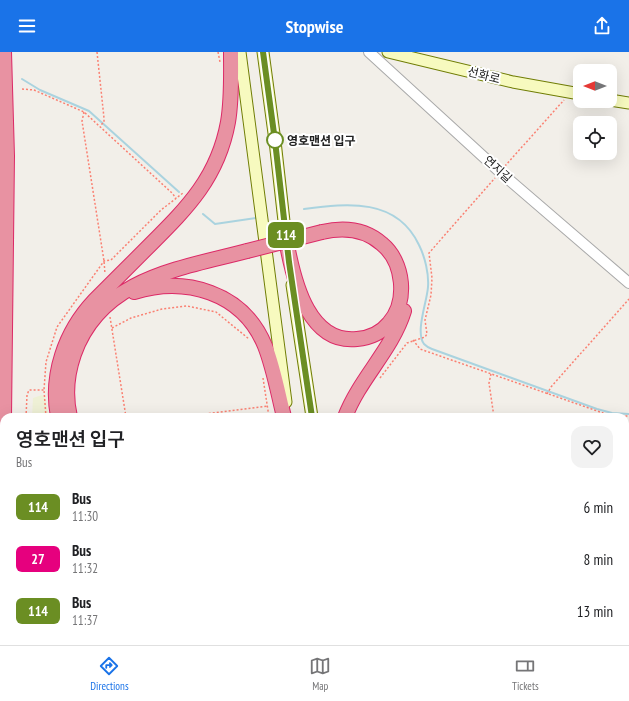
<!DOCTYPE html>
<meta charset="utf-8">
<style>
:root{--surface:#fff;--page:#f2f2f2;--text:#202124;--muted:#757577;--line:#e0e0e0;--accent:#1a73e8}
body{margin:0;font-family:"PT Sans Narrow","Noto Sans KR",sans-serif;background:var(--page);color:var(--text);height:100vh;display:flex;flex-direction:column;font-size:15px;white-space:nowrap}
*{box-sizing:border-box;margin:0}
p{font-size:13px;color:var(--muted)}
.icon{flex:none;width:22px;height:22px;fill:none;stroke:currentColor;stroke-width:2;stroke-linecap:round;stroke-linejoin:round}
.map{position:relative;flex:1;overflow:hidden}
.panel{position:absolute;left:0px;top:361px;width:629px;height:232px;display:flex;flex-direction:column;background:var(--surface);border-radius:12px 12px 0 0;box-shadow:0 4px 16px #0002}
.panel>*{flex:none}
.badge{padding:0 8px;border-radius:6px;font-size:14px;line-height:26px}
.needle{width:26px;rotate:270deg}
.fabs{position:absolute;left:573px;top:12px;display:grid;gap:8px}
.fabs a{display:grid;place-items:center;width:44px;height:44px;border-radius:8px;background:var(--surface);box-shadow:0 4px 16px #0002;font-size:20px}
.map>.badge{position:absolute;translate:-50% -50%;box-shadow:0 0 0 2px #fff}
.round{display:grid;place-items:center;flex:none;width:42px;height:42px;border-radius:12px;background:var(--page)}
.summary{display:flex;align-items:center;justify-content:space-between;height:68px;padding:0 16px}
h1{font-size:19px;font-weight:600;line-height:30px}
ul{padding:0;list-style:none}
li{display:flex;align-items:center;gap:12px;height:52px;padding:0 16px}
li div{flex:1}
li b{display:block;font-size:15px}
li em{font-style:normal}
li .badge{min-width:44px;font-weight:700;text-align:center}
header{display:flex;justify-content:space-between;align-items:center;height:52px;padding:0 16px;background:var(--accent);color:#fff;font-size:18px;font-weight:600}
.tabs{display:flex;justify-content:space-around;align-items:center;height:56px;border-top:1px solid var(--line);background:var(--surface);font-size:11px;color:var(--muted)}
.tabs a{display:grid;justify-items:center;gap:2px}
.tabs .current{color:var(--accent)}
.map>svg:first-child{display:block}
.farmland{fill:#eef0d5}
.water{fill:#aad3df}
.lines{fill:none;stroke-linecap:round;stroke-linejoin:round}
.stream{stroke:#aad3df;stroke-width:2}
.tertiary-casing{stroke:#a9a9a9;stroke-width:12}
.secondary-casing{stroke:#707d05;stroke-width:13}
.motorway-casing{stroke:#dc2a67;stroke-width:16}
.path{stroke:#fa8072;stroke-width:1.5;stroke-dasharray:2 2;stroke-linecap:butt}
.tertiary{stroke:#fff;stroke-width:10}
.secondary{stroke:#f7fabf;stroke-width:11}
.motorway{stroke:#e892a2;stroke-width:14}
.motorway-bridge-casing{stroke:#dc2a67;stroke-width:16;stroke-linecap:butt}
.motorway-bridge{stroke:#e892a2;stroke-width:14}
.line-casing{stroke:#fff;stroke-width:9}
.line{stroke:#6b8e23;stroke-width:6}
.stop-dot{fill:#fff;stroke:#6b8e23;stroke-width:2}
.labels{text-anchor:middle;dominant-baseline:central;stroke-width:4;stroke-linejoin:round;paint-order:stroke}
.street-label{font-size:12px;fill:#222;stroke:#fff}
.stop-label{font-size:12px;font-weight:bold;fill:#222;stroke:#fff;text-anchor:start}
</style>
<header><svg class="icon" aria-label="menu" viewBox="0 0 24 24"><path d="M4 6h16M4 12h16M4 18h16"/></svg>Stopwise<svg class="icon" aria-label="share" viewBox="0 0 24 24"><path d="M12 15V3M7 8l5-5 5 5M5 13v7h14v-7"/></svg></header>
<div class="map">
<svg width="629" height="593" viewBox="0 0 629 593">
<rect width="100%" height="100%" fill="#f2efe9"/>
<path class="farmland" d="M42,343l3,3 4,19h-17l1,-19z
M26,589h93l2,4h-95z"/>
<path class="water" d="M575,589h38l9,4h-51z"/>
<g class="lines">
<path class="stream" d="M22,27l18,11 49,21 90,81
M304,157c44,-6 93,-11 115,36 6,12 10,29 9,42 -1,15 -13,45 -4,57 2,2 5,4 8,5l165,60 15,4 17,1
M203,162l12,10 41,-6"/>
<g class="tertiary-casing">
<path id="tertiary" d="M369,0l131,120 129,111"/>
</g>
<g class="secondary-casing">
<path id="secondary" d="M240,0l46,350
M263,0l12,89 12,107
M388,0l125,30 67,12
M610,48l19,3
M292,233l20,132
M330,589l1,4
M344,589l1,4"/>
</g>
<g class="motorway-casing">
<path id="motorway" d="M4,0l3,104 -3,261
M288,198c7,35 22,94 69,89 12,-1 24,-6 32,-16 19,-21 15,-61 -7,-79 -17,-15 -38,-17 -60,-12
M134,240c51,-16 109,0 131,54 9,23 13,47 19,71
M58,365c-8,-42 7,-85 36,-116 19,-19 37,-37 56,-56 38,-38 68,-68 78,-123 4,-23 3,-47 3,-70
M70,365c-5,-21 -3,-43 4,-63 27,-76 105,-85 173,-103
M345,365c15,-39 47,-67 59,-106
M0,566l4,-187
M150,589l2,4
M177,589l2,4"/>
</g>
<path class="path" d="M97,0l7,66v4l-4,4
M218,0l2,10
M22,37l12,1 50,22 88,81 4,5
M84,60l-2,9 22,140 1,13
M505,114l59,-66
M110,265l16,100
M112,276l19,-10 31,-9 25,-3 29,6 33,27
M413,288l7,9 183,64 15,3h11
M491,322l-2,9 5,34
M263,326l6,39
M380,326l27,-35 18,-6 2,-3 -2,-14 6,-25 1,-17 -3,-25 66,-75
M547,342l4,-7 78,-88
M26,365l1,-22 2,-5h15
M46,365l-2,-27 2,-28 11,-35 47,-66 7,-1 50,-50 22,-17
M181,365l87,-11
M625,583l4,2
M122,589l1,4
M527,589v4
M621,589l8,4
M16,593l1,-4
M544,593l3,-4
M555,593l4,-4"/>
<use href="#tertiary" class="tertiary"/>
<use href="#secondary" class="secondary"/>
<use href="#motorway" class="motorway"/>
<g class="motorway-bridge-casing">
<path id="motorway-bridge" d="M247,199l75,-19"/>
</g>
<use href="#motorway-bridge" class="motorway-bridge"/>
</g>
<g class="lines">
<g class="line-casing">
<path id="line" d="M263,0l12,89 14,121 23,155"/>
</g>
<use href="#line" class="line"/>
</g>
<circle class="stop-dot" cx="275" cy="88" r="8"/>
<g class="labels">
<g class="street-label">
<text transform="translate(484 23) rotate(14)">선화로</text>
<text transform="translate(498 117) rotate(42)">연지길</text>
</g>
<g class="stop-label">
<text x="287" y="88">영호맨션 입구</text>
</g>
</g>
</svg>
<div class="fabs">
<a><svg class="needle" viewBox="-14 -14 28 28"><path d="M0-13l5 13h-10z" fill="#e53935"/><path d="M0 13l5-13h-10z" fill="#757577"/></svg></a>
<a><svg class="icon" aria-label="locate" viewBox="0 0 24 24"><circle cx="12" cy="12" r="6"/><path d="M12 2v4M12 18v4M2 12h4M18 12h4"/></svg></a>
</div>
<b class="badge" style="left:286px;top:183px;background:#6b8e23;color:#fff">114</b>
<section class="panel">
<div class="summary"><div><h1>영호맨션 입구</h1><p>Bus</p></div><a class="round"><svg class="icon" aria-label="heart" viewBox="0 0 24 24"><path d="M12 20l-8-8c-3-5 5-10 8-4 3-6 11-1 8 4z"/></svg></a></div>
<ul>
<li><span class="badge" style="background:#6b8e23;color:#fff">114</span><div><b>Bus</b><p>11:30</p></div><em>6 min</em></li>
<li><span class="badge" style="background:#e6007e;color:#fff">27</span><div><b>Bus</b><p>11:32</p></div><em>8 min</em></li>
<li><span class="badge" style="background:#6b8e23;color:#fff">114</span><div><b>Bus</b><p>11:37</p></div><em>13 min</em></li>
</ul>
</section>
</div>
<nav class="tabs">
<a class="current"><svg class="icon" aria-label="directions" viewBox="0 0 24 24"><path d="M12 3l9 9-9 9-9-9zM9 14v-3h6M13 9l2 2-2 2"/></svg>Directions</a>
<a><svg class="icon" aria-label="map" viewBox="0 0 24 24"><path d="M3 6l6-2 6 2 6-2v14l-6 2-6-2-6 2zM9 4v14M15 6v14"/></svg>Map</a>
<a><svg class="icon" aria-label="tickets" viewBox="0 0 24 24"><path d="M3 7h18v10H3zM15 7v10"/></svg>Tickets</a>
</nav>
